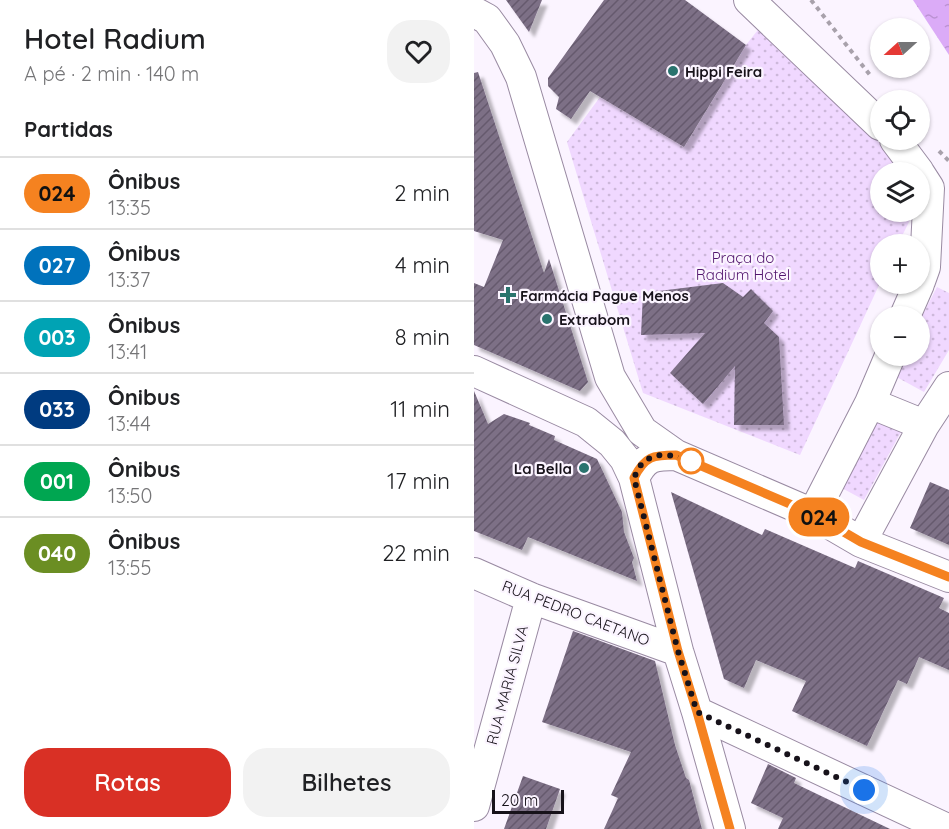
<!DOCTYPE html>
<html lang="pt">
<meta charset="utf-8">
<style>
:root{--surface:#fff;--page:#f2f2f2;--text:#202124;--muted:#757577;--line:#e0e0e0;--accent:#d93025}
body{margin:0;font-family:Quicksand,sans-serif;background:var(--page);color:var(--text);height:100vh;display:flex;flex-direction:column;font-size:22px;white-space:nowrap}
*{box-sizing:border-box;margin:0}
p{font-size:20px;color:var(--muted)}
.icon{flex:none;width:33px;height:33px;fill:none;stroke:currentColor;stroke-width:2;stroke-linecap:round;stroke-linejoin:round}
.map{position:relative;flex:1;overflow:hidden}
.details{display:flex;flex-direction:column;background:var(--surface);width:474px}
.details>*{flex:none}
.badge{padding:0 12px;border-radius:20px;font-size:21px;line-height:39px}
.needle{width:39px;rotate:249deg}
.fabs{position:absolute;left:396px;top:18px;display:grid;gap:12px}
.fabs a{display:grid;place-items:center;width:60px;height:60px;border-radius:50%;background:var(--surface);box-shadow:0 2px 4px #0004;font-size:30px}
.scale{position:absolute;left:18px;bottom:15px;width:72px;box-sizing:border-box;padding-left:6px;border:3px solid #17121a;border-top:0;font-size:16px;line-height:21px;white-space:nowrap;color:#17121a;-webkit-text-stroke:4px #fbf4ff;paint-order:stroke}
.you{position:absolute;width:30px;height:30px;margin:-15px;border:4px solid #fff;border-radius:50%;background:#1a73e8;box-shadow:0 0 0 9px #1a73e833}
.map>.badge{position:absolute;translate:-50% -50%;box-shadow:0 0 0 3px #fff}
h2{padding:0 24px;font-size:22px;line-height:54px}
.round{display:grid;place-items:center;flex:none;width:63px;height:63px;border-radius:24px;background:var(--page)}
.headline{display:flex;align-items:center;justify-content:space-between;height:102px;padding:0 24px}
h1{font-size:28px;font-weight:600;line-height:45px}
.button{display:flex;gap:12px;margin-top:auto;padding:12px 24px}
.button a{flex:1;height:69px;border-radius:24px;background:var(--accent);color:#fff;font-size:24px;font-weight:600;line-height:69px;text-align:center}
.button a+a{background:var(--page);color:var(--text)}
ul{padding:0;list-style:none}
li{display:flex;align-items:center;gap:18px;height:72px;padding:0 24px;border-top:2px solid var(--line)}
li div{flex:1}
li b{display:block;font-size:22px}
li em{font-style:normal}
li .badge{min-width:66px;font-weight:700;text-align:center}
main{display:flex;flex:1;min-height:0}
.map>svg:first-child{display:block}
.park{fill:url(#park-dots)}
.water{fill:url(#water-ripples)}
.building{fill:url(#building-hatch);filter:url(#shadow)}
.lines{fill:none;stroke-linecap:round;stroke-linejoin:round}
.minor-casing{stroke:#998aa2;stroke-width:32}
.path{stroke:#a8a1ab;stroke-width:4;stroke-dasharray:4.5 4.5;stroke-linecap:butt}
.minor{stroke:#fff;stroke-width:30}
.line-casing{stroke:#fff;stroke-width:14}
.line{stroke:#f58220;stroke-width:9}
.walk{stroke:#17121a;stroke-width:6;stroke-dasharray:0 10.8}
.poi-dot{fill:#29736e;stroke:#fbf4ff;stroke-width:2}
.stop-dot{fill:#fff;stroke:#f58220;stroke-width:3}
.labels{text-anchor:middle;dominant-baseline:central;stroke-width:4.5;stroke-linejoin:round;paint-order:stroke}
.poi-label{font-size:15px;font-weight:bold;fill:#17121a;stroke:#fbf4ff;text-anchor:start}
.park-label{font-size:15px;fill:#52166e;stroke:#fbf4ff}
.street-label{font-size:15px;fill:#17121a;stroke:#fbf4ff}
</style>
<main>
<section class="details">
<div class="headline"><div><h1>Hotel Radium</h1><p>A pé · 2 min · 140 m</p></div><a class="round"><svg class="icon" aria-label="heart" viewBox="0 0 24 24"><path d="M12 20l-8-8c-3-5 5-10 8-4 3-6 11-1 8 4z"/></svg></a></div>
<h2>Partidas</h2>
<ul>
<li><span class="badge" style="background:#f58220;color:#111">024</span><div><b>Ônibus</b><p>13:35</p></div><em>2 min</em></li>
<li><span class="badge" style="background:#0072bc;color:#fff">027</span><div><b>Ônibus</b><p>13:37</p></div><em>4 min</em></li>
<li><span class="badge" style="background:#00a3b4;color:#fff">003</span><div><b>Ônibus</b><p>13:41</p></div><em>8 min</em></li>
<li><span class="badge" style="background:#003b80;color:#fff">033</span><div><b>Ônibus</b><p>13:44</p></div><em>11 min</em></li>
<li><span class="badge" style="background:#00a651;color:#fff">001</span><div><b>Ônibus</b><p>13:50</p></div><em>17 min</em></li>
<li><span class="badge" style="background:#6b8e23;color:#fff">040</span><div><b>Ônibus</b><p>13:55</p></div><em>22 min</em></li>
</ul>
<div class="button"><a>Rotas</a><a>Bilhetes</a></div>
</section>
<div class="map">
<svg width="475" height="829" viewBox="0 0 475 829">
<defs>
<pattern id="park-dots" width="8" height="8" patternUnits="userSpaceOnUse" patternTransform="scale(1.5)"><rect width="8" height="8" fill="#f0d8ff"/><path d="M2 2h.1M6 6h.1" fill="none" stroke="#cdb8da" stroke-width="1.8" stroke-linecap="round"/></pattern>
<pattern id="water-ripples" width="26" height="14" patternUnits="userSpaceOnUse" patternTransform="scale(1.5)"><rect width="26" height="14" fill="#dbabf7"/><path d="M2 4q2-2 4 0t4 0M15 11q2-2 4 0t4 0" fill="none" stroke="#bb92d3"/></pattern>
<pattern id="building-hatch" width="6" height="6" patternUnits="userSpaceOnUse" patternTransform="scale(1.5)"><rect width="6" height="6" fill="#7d6f86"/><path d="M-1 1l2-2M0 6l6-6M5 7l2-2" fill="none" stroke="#655a6d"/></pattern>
<filter id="shadow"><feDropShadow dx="5.5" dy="5.5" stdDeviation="1.5" flood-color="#0004"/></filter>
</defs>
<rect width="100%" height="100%" fill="#fbf4ff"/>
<path class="park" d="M291,21l125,133 8,18h-18v40h34l-16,32h-18v39l-80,172 -157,-62 -76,-251 33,-45 84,50 62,-102z
M463,287l12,6v57l-25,42 -33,-18 10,-18h19v-36z
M405,416l23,14 -38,70 -24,-13z"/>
<path class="water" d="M439,0h36v55z"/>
<path class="building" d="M32,0h36l-13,32z
M130,0h81l61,45 -62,102 -94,-56 -19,28 -15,-10 3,-12 -11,-11v-8z
M4,72l66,201 5,-14 39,123 -8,9 -106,-46v-62l10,4 19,-47 -29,-9v-158z
M249,283l20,14 8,-8 22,22 -9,12 15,14 5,88h-50l1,-59 -32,38 -33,-31 35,-40 -64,2 2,-42z
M0,391l14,33 16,-10 26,9 -1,2 26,11 -1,4 43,19 25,53 2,20 10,26 -2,4 5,19 -109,-44 -6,13 -48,-19z
M456,482l19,8v55l-39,-17z
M197,492l91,43 3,-6 90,39 3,-7 86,37 -5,10 10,5v57l-30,-13 -12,27 -9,-4 -31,66 -75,-35 14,-30 -50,-21 -12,28 -20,-9z
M99,631l82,30 20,84 11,33 3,2 13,49h-98l14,-31 -7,-3 20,-43 -89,-30z
M294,764l28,14 -2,5 96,46h-112l5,-11 -32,-15z
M49,776l37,13 -14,40h-42z"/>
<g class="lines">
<g class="minor-casing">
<path id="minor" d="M275,0l131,125
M0,12l13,7 18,25 16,33 89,300 32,54 34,24 137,59 48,28 88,35
M421,140l24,32
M446,174l9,14 -4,79 -5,14
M431,316l14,-32
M0,371l112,51 26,21 13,16 9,19
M396,403l54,22
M202,455c-23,0 -31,1 -42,23l44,173 19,61 33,117
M339,514l57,-111 20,-47
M387,542l63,-117 25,-38
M0,573l57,25 147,53
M223,712l250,117
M0,806l57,-208"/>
</g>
<path class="path" d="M337,0l59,75
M465,151l10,10"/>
<use href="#minor" class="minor"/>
</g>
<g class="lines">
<g class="line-casing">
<path id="line" d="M256,829l-33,-117 -19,-61 -44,-173c11,-22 19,-23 42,-23l137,59 48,28 88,35"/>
</g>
<use href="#line" class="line"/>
<path class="walk" d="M217,461c-14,-5 -36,-12 -50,4 -3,3 -5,9 -7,13l44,173 19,61 167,78"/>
</g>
<g class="poi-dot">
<circle cx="199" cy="71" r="6"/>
<path d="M31 286h6v6h6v6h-6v6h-6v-6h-6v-6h6z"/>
<circle cx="73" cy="319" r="6"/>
<circle cx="110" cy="468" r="6"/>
</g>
<circle class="stop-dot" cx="217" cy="461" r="12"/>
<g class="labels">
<g class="poi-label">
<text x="211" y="71">Hippi Feira</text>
<text x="46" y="295">Farmácia Pague Menos</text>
<text x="85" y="319">Extrabom</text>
<text x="98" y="468" text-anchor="end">La Bella</text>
</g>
<g class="park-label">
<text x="269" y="257">Praça do<tspan x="269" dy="17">Radium Hotel</tspan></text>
</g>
<g class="street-label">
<text transform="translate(102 613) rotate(21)">RUA PEDRO CAETANO</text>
<text transform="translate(33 685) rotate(-75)">RUA MARIA SILVA</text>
</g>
</g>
</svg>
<div class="fabs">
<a><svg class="needle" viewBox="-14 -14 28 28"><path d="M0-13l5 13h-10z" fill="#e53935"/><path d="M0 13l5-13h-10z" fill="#757577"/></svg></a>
<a><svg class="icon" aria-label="locate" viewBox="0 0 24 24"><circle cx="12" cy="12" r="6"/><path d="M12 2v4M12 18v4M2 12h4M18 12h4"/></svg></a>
<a><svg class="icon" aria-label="layers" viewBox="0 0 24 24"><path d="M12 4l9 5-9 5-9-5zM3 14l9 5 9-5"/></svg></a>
<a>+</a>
<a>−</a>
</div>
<div class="scale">20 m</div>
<div class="you" style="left:390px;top:790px"></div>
<b class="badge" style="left:345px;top:517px;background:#f58220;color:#111">024</b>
</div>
</main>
